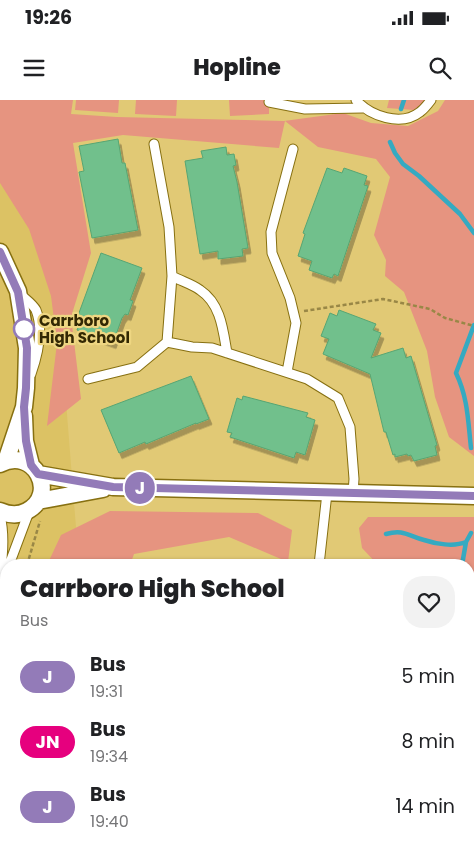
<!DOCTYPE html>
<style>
:root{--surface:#fff;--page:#f2f2f2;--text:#202124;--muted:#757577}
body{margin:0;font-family:Poppins,sans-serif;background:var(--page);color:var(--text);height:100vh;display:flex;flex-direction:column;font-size:19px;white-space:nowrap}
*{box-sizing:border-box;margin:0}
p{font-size:16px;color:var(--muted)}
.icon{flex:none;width:28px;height:28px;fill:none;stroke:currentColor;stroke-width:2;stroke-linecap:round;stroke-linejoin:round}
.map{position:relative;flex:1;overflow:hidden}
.drawer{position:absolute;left:0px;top:459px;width:475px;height:291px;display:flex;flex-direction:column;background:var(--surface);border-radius:20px 20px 0 0;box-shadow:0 1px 4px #0004}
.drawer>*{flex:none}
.badge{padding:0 10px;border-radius:16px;font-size:18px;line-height:32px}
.map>.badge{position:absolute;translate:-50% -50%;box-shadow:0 0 0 2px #fff}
.round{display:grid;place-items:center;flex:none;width:52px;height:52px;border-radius:20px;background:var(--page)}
.headline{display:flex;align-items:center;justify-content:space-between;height:85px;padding:0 20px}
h1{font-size:24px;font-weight:800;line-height:38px}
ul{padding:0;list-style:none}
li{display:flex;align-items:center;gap:15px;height:65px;padding:0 20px}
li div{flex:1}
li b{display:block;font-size:19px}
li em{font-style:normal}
li .badge{min-width:55px;font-weight:700;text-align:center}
.status{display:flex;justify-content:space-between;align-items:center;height:35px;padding:0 25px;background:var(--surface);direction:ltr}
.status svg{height:14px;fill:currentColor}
header{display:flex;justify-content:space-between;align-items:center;height:65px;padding:0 20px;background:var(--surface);font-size:22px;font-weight:800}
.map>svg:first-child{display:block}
.built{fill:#dcc264}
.green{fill:#e69480}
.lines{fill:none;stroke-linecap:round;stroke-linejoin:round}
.stream{stroke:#35aac1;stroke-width:4.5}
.building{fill:#71c08c;stroke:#57a573;filter:url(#shadow)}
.lane-casing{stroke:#877011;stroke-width:11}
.street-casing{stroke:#877011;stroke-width:19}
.path{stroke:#998746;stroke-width:2.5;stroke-dasharray:4 2.5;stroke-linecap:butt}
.lane{stroke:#fff;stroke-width:9}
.street{stroke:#fff;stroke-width:16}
.line-casing{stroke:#fff;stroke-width:11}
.line{stroke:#937bb8;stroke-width:8}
.stop-dot{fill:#fff;stroke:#937bb8;stroke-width:2.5}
.labels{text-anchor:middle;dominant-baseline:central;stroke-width:4.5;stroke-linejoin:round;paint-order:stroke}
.stop-label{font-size:15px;font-weight:bold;fill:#322803;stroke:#eed682;text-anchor:start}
</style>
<div class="status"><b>19:26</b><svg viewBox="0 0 49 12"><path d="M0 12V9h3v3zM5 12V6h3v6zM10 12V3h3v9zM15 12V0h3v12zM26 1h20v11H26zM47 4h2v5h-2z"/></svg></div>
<header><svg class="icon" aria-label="menu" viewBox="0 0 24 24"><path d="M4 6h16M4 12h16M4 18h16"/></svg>Hopline<svg class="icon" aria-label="search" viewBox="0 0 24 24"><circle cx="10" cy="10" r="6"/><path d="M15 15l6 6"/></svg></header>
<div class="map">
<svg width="474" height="749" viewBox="0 0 474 749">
<defs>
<filter id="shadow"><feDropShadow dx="3" dy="5.5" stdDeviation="0" flood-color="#0004"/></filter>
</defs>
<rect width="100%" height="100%" fill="#e1c975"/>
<path class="built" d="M0,0h42l37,465h-73v279h94v5h-100z"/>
<path class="green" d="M0,0h73l-2,14 46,3 167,4 59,-8 28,10 37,3 30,-15 7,-11h29v356l-25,-19 -14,-40 -8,-46 -23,-59 -19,-16 1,-16 -12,-25 16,-58 -14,-18 -58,-12 -33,-26 -6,27 -156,-13 -50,8 18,110 -20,64 10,82 -34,27 10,-83 -6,-47 -22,-67 -29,-46z
M76,0h43l-1,13 -43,-3z
M136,0h41l-1,16 -41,-2z
M229,0h40v14l-39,2z
M389,0h38l-13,10 -27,-2z
M110,411l148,2 34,17 -4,32 -59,-25 -95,17 -4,11h-83l14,-30z
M368,417h106v332h-72l2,-5h65v-279h-91l-16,-17 -3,-20z
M37,744h81l1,5h-82z"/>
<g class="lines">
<path class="stream" d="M401,9l3,-9
M390,42l5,11 8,11 16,12 41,38 14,19
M471,348c-3,-27 -3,-50 -15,-75l18,-48
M386,434c18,-5 22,2 38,6 12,4 30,7 42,2
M462,465l4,-23 5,-9
M469,502l5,5
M469,561l3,-17 2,-3"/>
</g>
<path class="building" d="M118,39l4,24h3l13,67 -46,8 -13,-66 5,-1 -5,-25z
M226,47l1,8 7,-1 2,11 -3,1 4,16 11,66 -6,1 1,7 -25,3v-8l-18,3 -15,-93 18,-3 -2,-7z
M327,68l15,5 2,-5 23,8 -3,9 4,1 -30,90 -4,-2 -2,4 -23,-8 3,-9 -14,-5 7,-22 -2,-1z
M101,153l41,15 -12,32 3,1 -5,14 -3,-1 -3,4 -9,25 -36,-13 3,-8 -4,-1z
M339,210l37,14 -3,6 8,3 -10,25 32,-10 3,10 5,-2 26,89 -2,1 2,9 -23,6 -3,-6 -3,1 -1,-2 -12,3v-3l-2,1 -7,-23h-2l-14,-58 -47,-20 6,-15 -8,-3 9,-23 7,3z
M191,276l18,43 -13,5v-1l-50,21 -1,-2 -26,11 -18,-43z
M243,296l65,17 -2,4 9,3 -10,35 -9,-3 -2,6 -64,-21 2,-4 -5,-1 10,-34 5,2z"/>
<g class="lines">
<g class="lane-casing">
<path id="lane" d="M356,0c14,16 45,27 64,12 4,-3 8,-8 11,-12
M269,2l36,7 58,-1
M154,44l15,83 3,49 -5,66
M172,176c9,5 20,8 28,14 21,14 23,40 27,63
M19,193c5,5 14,11 17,17 8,20 2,44 -5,64
M287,272l9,-49 -6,-25 -18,-45 -1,-21 22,-83
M88,279l49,-12 30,-25 25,5 20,1 95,31 31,19 12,29 4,52 -1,14
M0,416c5,19 3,39 0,58
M9,465l21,-56
M319,465l8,-72
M208,744l7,5h6
M287,749l19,-5"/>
</g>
<g class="street-casing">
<path id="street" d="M0,152l18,39 9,57 -1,40 -2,19 -18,54
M24,316l1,25 6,24
M0,364c34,-18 59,30 27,47 -9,5 -18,4 -27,0
M38,374l75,13 361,9
M38,401l65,-12"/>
</g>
<path class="path" d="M304,211l79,-12 47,10 15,9 29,8
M27,465l13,-44
M0,531l6,-16
M0,630l6,34
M16,744v5"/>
<use href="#lane" class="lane"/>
<use href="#street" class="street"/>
</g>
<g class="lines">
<g class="line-casing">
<path id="line" d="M0,152l18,40 9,56 -1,40 -2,19 2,34 5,24 7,9 75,13 361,9"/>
</g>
<use href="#line" class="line"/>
</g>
<circle class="stop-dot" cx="24" cy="229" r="10"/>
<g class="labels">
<g class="stop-label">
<text x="39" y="220">Carrboro<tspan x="39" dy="17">High School</tspan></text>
</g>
</g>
</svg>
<b class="badge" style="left:140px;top:388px;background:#937bb8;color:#fff">J</b>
<section class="drawer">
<div class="headline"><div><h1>Carrboro High School</h1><p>Bus</p></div><a class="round"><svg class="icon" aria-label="heart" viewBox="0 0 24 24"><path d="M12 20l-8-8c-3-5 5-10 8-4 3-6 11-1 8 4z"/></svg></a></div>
<ul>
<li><span class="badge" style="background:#937bb8;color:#fff">J</span><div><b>Bus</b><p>19:31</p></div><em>5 min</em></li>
<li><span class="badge" style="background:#e6007e;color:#fff">JN</span><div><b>Bus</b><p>19:34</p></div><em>8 min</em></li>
<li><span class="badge" style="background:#937bb8;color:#fff">J</span><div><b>Bus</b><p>19:40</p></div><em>14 min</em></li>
</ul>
</section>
</div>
